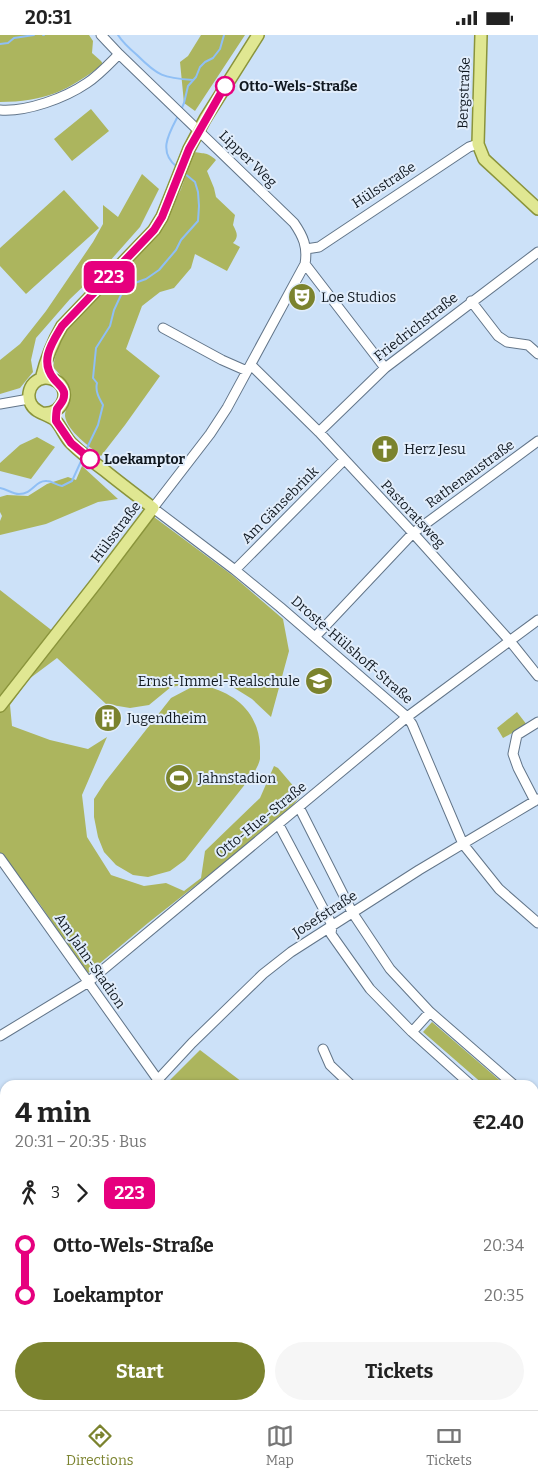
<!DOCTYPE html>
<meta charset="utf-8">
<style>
:root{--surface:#fff;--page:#f6f6f6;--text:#222;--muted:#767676;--line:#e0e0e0;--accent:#7b832e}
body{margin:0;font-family:Bitter,serif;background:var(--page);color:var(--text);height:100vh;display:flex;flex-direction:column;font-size:19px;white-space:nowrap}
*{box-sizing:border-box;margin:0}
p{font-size:16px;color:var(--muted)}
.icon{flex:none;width:28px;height:28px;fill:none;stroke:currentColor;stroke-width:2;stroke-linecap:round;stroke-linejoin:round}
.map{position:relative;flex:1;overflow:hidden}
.sheet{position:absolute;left:0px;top:1045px;width:539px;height:330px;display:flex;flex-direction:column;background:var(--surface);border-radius:15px 15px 0 0;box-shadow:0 1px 4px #0004}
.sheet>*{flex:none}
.badge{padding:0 10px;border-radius:8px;font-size:18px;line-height:32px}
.map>.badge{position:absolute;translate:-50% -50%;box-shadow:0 0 0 2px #fff}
.legs{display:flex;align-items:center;gap:8px;height:55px;padding:0 15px;font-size:16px}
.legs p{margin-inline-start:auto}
.overview{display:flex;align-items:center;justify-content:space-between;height:85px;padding:0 15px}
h1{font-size:28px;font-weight:700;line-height:38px}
.cta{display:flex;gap:10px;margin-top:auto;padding:10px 15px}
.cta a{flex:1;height:58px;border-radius:30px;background:var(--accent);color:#fff;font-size:20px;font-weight:700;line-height:58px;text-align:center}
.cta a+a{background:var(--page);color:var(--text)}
ul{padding:0 15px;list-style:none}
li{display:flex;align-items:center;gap:18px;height:50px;font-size:19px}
li i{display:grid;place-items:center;width:8px;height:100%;margin:0 6px;background:currentColor}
li i::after{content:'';width:12px;height:12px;margin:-6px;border:4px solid;border-radius:50%;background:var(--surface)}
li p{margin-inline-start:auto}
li:first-child i{background:linear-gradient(#0000 50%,currentColor 0)}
li:last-child i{background:linear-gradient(currentColor 50%,#0000 0)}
.status{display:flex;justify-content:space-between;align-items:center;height:35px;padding:0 25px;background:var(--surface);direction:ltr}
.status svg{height:14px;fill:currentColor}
.dock{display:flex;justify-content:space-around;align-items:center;height:70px;border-top:1px solid var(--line);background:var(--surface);font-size:14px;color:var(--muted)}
.dock a{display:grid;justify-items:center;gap:2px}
.dock .on{color:var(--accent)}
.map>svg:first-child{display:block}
.green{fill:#acb55e}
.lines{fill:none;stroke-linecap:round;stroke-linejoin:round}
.stream{stroke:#8fbff5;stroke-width:2}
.minor-casing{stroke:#627589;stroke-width:11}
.major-casing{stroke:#8a943b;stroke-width:14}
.minor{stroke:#fff;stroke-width:9}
.major{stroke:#e0e792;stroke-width:11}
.line-1-casing{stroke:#fff;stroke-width:11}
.line-1{stroke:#e6007e;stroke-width:8}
.stop-1-dot{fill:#fff;stroke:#e6007e;stroke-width:2.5}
.labels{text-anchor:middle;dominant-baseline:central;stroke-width:4;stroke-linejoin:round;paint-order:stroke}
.stop-label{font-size:14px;font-weight:bold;fill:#101820;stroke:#e1edfb;text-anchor:start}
.street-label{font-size:14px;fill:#101820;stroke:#e1edfb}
.poi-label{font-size:14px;fill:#101820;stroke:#e1edfb;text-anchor:start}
</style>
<div class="status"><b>20:31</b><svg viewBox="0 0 49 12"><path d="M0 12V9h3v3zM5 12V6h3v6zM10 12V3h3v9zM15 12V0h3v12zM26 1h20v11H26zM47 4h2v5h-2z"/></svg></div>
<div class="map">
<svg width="538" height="1375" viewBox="0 0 538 1375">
<rect width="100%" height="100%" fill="#cce1f8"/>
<path class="green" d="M0,0h89l4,6 -1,12 9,8 2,3c-35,27 -59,38 -103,38z
M201,0h44l-50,76 -11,-8 -4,-41 8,-6z
M91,74l18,22 -37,30 -18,-22z
M194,117c11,2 13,0 22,8l-9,11 7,17 2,9 19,18 -2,10c4,8 6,11 0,18l7,4 -13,24 -32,-17 -4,14 -17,20 -14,4 -18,14 -16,43 34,27 -35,49 -24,31c-11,-9 -34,-25 -36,-40 0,-6 3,-10 4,-15 4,-13 -8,-25 -16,-34 3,-18 10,-30 19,-45l95,-104 14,-29z
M142,139l17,15 -19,38 -31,35 -39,37 -34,39 -5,22 2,12 -13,16 -20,6v-34l20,-16 26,-33 47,-69 10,-18v-19l15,12z
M64,155l35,38 -73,66 -26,-28v-18z
M37,402l18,10 -24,32 -31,-8v-8l20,-18z
M82,431l36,33 -20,3 -52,22 -46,11v-14l2,-5 -2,-4v-15l7,-2 21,1 19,-12 21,-7 8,3z
M154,482l78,58 51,44 6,32 -18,66 -19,-18 -24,-15 -28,-2 -29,5 -22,18 -19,3 -24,-4 -49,-46 -28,21 -19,26 2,21 38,14 38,9 19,-12 -25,58 5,42 24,38 33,11 22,-3 18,8 17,-13 4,-27 55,-53 14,-32 4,2 23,27 -15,19 -138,109 -61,51 -48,-71 -39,-48v-265l59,46z
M206,651c31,8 53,28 54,61 0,4 0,8 0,12 -1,5 -4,10 -6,14l-69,87 -15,11 -22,6 -15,-2 -17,-10 -12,-13 -6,-15 -4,-20v-18l11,-17 66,-84 19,-10z
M517,677l10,13 -24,13 -6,-10z
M432,987l73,63h-21l-61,-53z
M200,1015l46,35h-81z"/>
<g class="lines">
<path class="stream" d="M43,0h1
M118,0c5,8 12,14 19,20 21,21 26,23 56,25
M0,9l8,-1 6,-5 20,-3
M181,75l3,-7 4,-17 8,-9 4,-10 5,-5 8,-4 7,-9 4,-14
M177,132c-19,-15 -9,-32 1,-51
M86,415l12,-25 5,-20c-4,-7 -8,-14 -6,-22l-4,-5 3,-30 14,-22 4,-16 7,-15 11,-11 14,-5 13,-9 17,-20 5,-10 17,-19 1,-15 -1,-14 -3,-10 -11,-9
M0,453c7,1 12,6 19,6 14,0 16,-14 28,-13 5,0 9,4 15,5l10,-5 10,-22"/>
<g class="minor-casing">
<path id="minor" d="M101,0l18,19 175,169c9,13 14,24 11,41l-78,144 -17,26 -57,74 82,62 45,37 127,110 5,7 51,120 36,45 39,34
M0,75c27,2 65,-12 87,-27 12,-8 22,-19 32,-29
M306,214l13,-2 150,-100 9,-3
M305,229l80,104
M471,266l27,35 9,6 21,3 10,9
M163,293l59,32 25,11
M251,330l68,67 94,101 97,108 28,35
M0,369l29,-5
M319,397l66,-64 153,-116
M235,535l109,-110
M315,602l98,-104 125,-92
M535,766l-17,-33 -5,-14 4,-19 21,-13
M299,772l53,105 38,57 40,43 84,73
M279,790l53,100 -1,9 39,55 42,43 59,53
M0,823l158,222
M412,997l18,-20
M0,1001l87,-53 320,-266 131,-97
M323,1014l7,16 21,20
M153,1050l39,-42 71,-69 28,-22 128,-82 119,-71
M534,1068l4,4
M534,1104l4,4
M0,1139l5,2
M534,1234h4
M534,1302l4,2
M53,1370l2,5
M221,1370l11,5
M445,1370l11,5
M323,1375v-5"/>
</g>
<g class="major-casing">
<path id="major" d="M481,0l-3,109 6,15 54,50
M41,344c5,-20 11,-36 21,-53l92,-96 8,-13 27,-68 16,-30 53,-84
M0,671l97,-124 56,-74c-17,-13 -33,-25 -49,-38 -11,-8 -23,-17 -33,-27 -6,-6 -9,-15 -15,-22 -7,-7 -20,-7 -25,-17 -4,-7 -2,-16 3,-21 5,-5 12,-6 18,-4 21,7 13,37 -10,34"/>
</g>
<use href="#minor" class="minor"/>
<use href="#major" class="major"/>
</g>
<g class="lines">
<g class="line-1-casing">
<path id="line-1" d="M90,424l-19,-16 -15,-22c0,-4 0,-8 1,-12 4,-6 8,-9 7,-17 -2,-6 -6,-8 -10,-13 -15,-18 -2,-36 8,-53l92,-96 8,-13 27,-68 36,-63"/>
</g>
<use href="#line-1" class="line-1"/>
</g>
<defs>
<g id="theatre-disc" transform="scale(1.4375)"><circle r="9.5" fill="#7b832e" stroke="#e1edfb"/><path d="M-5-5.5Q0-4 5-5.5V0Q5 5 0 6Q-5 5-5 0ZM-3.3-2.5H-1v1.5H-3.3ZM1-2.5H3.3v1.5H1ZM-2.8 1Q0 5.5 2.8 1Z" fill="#fff"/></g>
<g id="church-disc" transform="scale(1.4375)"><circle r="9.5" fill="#7b832e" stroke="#e1edfb"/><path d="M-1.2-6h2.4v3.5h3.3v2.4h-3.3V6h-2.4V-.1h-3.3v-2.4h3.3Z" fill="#fff"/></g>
<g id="school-disc" transform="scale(1.4375)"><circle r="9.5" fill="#7b832e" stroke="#e1edfb"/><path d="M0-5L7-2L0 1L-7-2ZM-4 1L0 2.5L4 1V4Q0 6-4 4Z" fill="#fff"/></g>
<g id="building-disc" transform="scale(1.4375)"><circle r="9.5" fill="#7b832e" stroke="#e1edfb"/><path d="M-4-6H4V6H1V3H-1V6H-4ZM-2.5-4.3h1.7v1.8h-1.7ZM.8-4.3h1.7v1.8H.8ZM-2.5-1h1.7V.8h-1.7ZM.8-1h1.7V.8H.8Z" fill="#fff"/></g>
<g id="stadium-disc" transform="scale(1.4375)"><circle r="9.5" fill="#7b832e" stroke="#e1edfb"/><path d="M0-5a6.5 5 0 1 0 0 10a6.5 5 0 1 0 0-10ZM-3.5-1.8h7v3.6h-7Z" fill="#fff"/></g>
</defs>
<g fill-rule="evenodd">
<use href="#theatre-disc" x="302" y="262"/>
<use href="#church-disc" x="385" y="414"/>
<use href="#school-disc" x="319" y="646"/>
<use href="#building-disc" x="108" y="683"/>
<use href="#stadium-disc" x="179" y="743"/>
</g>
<g class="stop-1-dot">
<circle cx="225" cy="51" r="9"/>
<circle cx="90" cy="424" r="9"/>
</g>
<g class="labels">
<g class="stop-label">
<text x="239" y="51">Otto-Wels-Straße</text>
<text x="104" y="424">Loekamptor</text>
</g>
<g class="street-label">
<text transform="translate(464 58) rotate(-88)">Bergstraße</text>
<text transform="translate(248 124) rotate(44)">Lipper Weg</text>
<text transform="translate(384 150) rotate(-33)">Hülsstraße</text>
<text transform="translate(416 292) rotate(-38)">Friedrichstraße</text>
<text transform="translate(470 439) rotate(-36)">Rathenaustraße</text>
<text transform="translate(280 470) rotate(-45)">Am Gänsebrink</text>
<text transform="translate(413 479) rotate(47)">Pastoratsweg</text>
<text transform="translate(116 497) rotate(-53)">Hülsstraße</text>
<text transform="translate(352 615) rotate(41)">Droste-Hülshoff-Straße</text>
<text transform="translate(261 785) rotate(-39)">Otto-Hue-Straße</text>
<text transform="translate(325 879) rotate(-33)">Josefstraße</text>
<text transform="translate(90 926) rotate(55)">Am Jahn-Stadion</text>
</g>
<g class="poi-label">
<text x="321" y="262">Loe Studios</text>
<text x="404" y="414">Herz Jesu</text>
<text x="300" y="646" text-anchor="end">Ernst-Immel-Realschule</text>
<text x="127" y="683">Jugendheim</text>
<text x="198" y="743">Jahnstadion</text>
</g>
</g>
</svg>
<b class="badge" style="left:109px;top:242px;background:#e6007e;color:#fff">223</b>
<section class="sheet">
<div class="overview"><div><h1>4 min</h1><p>20:31 – 20:35 · Bus</p></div><b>€2.40</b></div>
<div class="legs"><svg class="icon" aria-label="walk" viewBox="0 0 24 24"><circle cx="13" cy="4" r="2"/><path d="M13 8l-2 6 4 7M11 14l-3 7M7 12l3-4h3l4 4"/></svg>3<svg class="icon" aria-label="forward" viewBox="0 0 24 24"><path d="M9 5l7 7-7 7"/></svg><b class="badge" style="background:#e6007e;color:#fff">223</b></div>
<ul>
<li><i style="color:#e6007e"></i><b>Otto-Wels-Straße</b><p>20:34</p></li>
<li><i style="color:#e6007e"></i><b>Loekamptor</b><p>20:35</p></li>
</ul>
<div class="cta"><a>Start</a><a>Tickets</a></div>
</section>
</div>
<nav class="dock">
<a class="on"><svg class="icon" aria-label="directions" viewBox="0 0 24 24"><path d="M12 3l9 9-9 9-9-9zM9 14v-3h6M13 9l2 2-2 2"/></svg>Directions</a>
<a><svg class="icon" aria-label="map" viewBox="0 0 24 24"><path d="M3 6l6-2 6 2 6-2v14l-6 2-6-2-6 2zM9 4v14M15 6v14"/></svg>Map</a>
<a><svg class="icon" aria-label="tickets" viewBox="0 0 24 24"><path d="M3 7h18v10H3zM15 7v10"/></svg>Tickets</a>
</nav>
